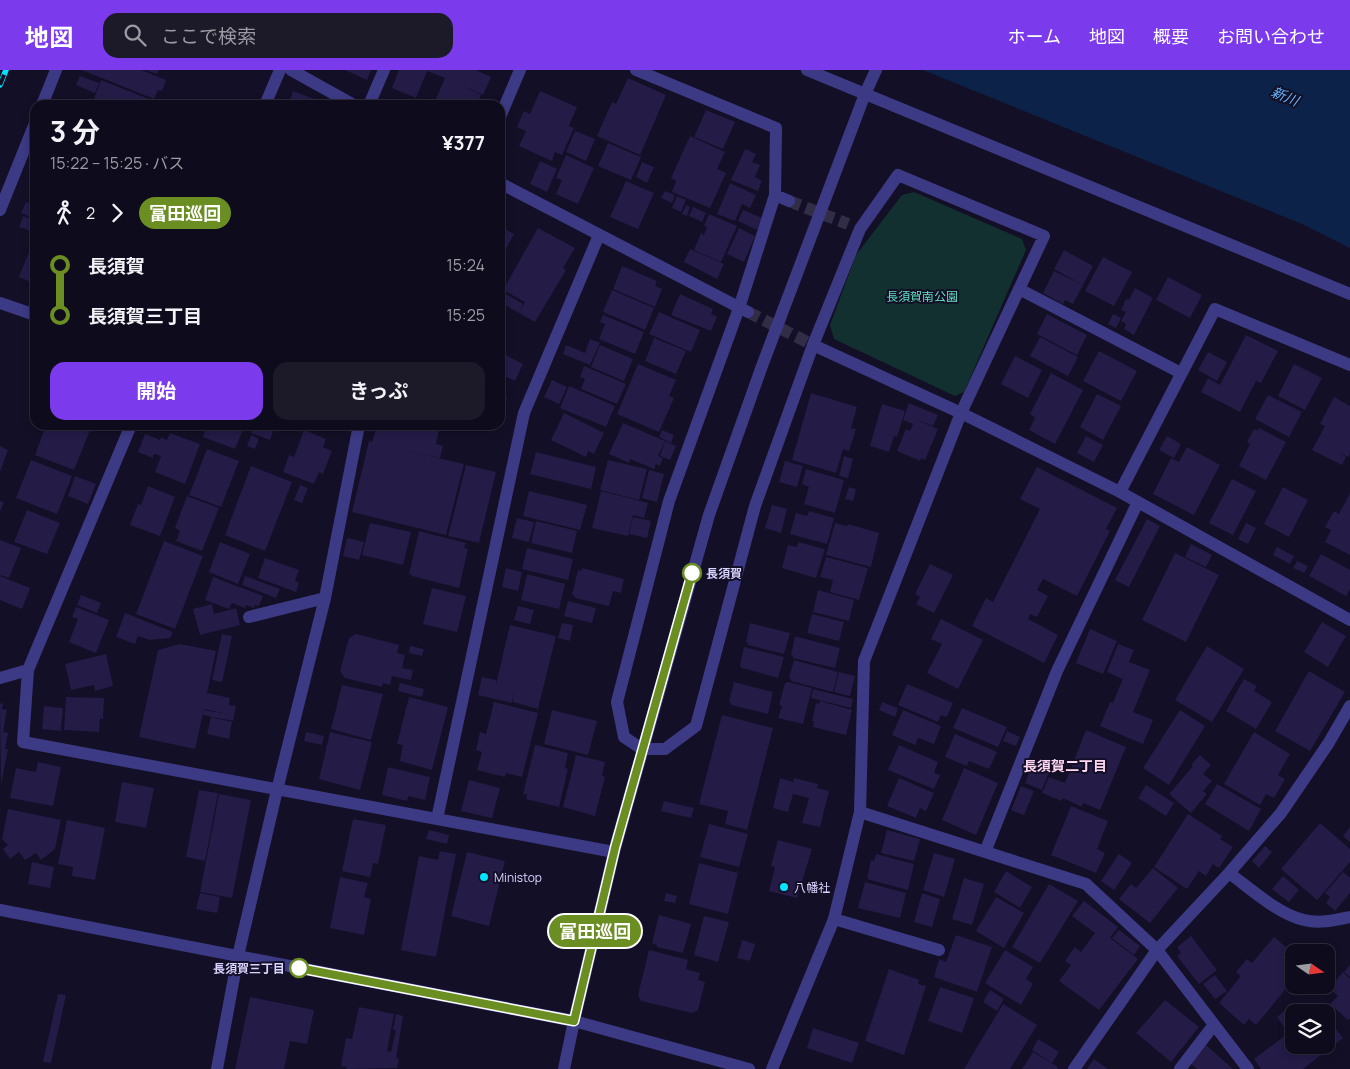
<!DOCTYPE html>
<html lang="ja">
<meta charset="utf-8">
<style>
:root{--surface:#0e0b1c;--page:#1c1929;--text:#f1f3f6;--muted:#9b9ba3;--line:#2e2b3b;--accent:#7c3aed}
body{margin:0;font-family:Manrope,"Noto Sans JP",sans-serif;background:var(--page);color:var(--text);height:100vh;display:flex;flex-direction:column;font-size:19px;white-space:nowrap}
*{box-sizing:border-box;margin:0}
p{font-size:16px;color:var(--muted)}
.icon{flex:none;width:28px;height:28px;fill:none;stroke:currentColor;stroke-width:2;stroke-linecap:round;stroke-linejoin:round}
.map{position:relative;flex:1;overflow:hidden}
.sheet{position:absolute;left:30px;top:30px;width:475px;height:330px;display:flex;flex-direction:column;background:var(--surface);border-radius:15px;box-shadow:0 2px 8px #0003,0 0 0 1px var(--line)}
.sheet>*{flex:none}
.badge{padding:0 10px;border-radius:16px;font-size:18px;line-height:32px}
.needle{width:32px;rotate:104deg}
.fabs{position:absolute;left:1285px;top:874px;display:grid;gap:10px}
.fabs a{display:grid;place-items:center;width:50px;height:50px;border-radius:10px;background:var(--surface);box-shadow:0 2px 8px #0003,0 0 0 1px var(--line);font-size:25px}
.map>.badge{position:absolute;translate:-50% -50%;box-shadow:0 0 0 2px #fff}
.legs{display:flex;align-items:center;gap:8px;height:55px;padding:0 20px;font-size:16px}
.legs p{margin-inline-start:auto}
.headline{display:flex;align-items:center;justify-content:space-between;height:85px;padding:0 20px}
h1{font-size:28px;font-weight:700;line-height:38px}
.primary-button{display:flex;gap:10px;margin-top:auto;padding:10px 20px}
.primary-button a{flex:1;height:58px;border-radius:15px;background:var(--accent);color:#fff;font-size:20px;font-weight:700;line-height:58px;text-align:center}
.primary-button a+a{background:var(--page);color:var(--text)}
ul{padding:0 20px;list-style:none}
li{display:flex;align-items:center;gap:18px;height:50px;font-size:19px}
li i{display:grid;place-items:center;width:8px;height:100%;margin:0 6px;background:currentColor}
li i::after{content:'';width:12px;height:12px;margin:-6px;border:4px solid;border-radius:50%;background:var(--surface)}
li p{margin-inline-start:auto}
li:first-child i{background:linear-gradient(#0000 50%,currentColor 0)}
li:last-child i{background:linear-gradient(currentColor 50%,#0000 0)}
header{display:flex;align-items:center;gap:30px;box-sizing:border-box;height:70px;padding:0 25px;background:var(--accent);color:#fff}
header strong{font-size:24px}
nav{display:flex;gap:28px;margin-inline-start:auto;font-size:18px}
.search{width:350px;height:45px;background:var(--page);display:flex;align-items:center;gap:12px;box-sizing:border-box;padding:0 18px;border-radius:15px;color:var(--muted);font-size:19px}
.map>svg:first-child{display:block}
.green{fill:#12302f}
.water{fill:#0c2248}
.building{fill:#241b47}
.lines{fill:none;stroke-linecap:round;stroke-linejoin:round}
.minor-tunnel{stroke:#312d47;stroke-width:12;stroke-dasharray:12 6;stroke-linecap:butt}
.service{stroke:#3d3a85;stroke-width:12}
.minor{stroke:#3d3a85;stroke-width:12}
.tertiary{stroke:#3d3a85;stroke-width:12}
.rail-casing{stroke:#00e5ff;stroke-width:5.5}
.rail{stroke:#130f26;stroke-width:4;stroke-dasharray:11;stroke-linecap:butt}
.line-1-casing{stroke:#fff;stroke-width:11}
.line-1{stroke:#6b8e23;stroke-width:8}
.stop-1-dot{fill:#fff;stroke:#6b8e23;stroke-width:2.5}
.poi-dot{fill:#00e5ff;stroke:#130f26;stroke-width:2}
.labels{text-anchor:middle;dominant-baseline:central;stroke-width:4;stroke-linejoin:round;paint-order:stroke}
.park-label{font-size:12px;fill:#5fe0c0;stroke:#130f26}
.stop-label{font-size:12px;font-weight:bold;fill:#d9d4ff;stroke:#130f26;text-anchor:start}
.poi-label{font-size:12px;fill:#d9d4ff;stroke:#130f26;text-anchor:start}
.water-label{font-size:14px;font-style:italic;fill:#62b6ff;stroke:#130f26}
.neighbourhood-label{font-size:14px;font-weight:bold;fill:#ffd6f0;stroke:#130f26}
</style>
<header>
<strong>地図</strong>
<div class="search"><svg class="icon" aria-label="search" viewBox="0 0 24 24"><circle cx="10" cy="10" r="6"/><path d="M15 15l6 6"/></svg>ここで検索</div>
<nav><a>ホーム</a><a>地図</a><a>概要</a><a>お問い合わせ</a></nav>
</header>
<div class="map">
<svg width="1350" height="999" viewBox="0 0 1350 999">
<rect width="100%" height="100%" fill="#130f26"/>
<path class="green" d="M914,122l108,47 4,11 -62,142 -9,4 -121,-57 -4,-14 26,-70 46,-60z"/>
<path class="water" d="M923,0h427v178l-48,-24z"/>
<path class="building" d="M82,0h59l25,10 -4,11 -4,-1 -4,9z
M146,0h13l-2,4z
M345,0h26l-4,10z
M399,0h77l15,7 -8,18 -23,-10 21,10 -5,10h-33l-8,-4 10,-23 -18,-7 -11,27 -24,-10z
M80,6l19,7 -4,10 -19,-8z
M628,8l38,17 -26,60 -43,-19 15,-34 4,2z
M101,10l53,21 -1,4h-51l-9,-4z
M293,21l24,9 -2,5h-27z
M540,21l37,16 -8,19 5,2 -12,27 -7,-3 -3,9 -33,-15 7,-15 -9,-4 7,-16 6,3z
M706,40l29,12 -12,27 -29,-12z
M575,61l20,8 -9,22 -20,-9z
M690,66l35,16 -8,17 9,4 -16,35 -38,-16 4,-11 -5,-3z
M608,73l33,14 -10,23 -33,-14z
M745,79l11,5 -4,8 8,3 -5,12 7,4 -4,10 -27,-11z
M566,85l28,13 -16,36 -22,-10 6,-14 -6,-2z
M540,91l17,8 -10,23 -17,-8z
M642,92l12,5 -7,16 -11,-6z
M626,111l28,12 -16,36 -28,-12z
M730,113l26,12 -6,13 -8,-4 -7,17 -18,-7z
M665,121l10,4 -3,8 -11,-5z
M677,126l9,4 -5,12 -9,-4z
M26,132l9,4v13l-14,-6z
M686,135l4,2 -3,9 -5,-2z
M693,137l13,6 -4,9 -13,-6z
M743,140l19,8 -5,12 -19,-9z
M709,144l28,12 -16,36 -27,-12 7,-17 3,2 3,-8 -3,-1z
M23,146l12,5 -2,11 -14,-5z
M500,156l14,8 -14,26z
M538,158l37,20 -12,20 3,2 -31,52 -16,-9 6,-11 -22,-12z
M739,158l16,8 -11,26 -17,-8z
M32,174l3,2v38l-16,-7z
M690,179l34,15 -7,15 -33,-17z
M1064,180l29,16 -10,19 -29,-16z
M1103,187l29,15 -18,34 -29,-15z
M622,196l35,15 -2,5 7,3 -7,18 -42,-18z
M1054,201l29,14 -10,19 -8,-4 -2,4 -20,-11z
M1168,207l34,18 -12,23 -34,-18z
M1135,218l18,10 -19,37 -10,-6 2,-5 -5,-3 5,-9 -5,-2 5,-11 3,1z
M612,220l42,18 -9,22 -42,-18z
M504,223l19,11 -4,9 -19,-11z
M680,224l33,15 -2,5 6,3 -6,14 -40,-16z
M659,242l41,18 -9,22 -42,-18z
M1047,244l40,21 -10,20 -40,-21z
M1113,244l8,4 -5,10 -8,-4z
M603,245l41,17 -9,22 -36,-15 6,-15 -5,-2z
M1246,265l32,16 -17,32 -5,-2 -16,31 -39,-20 7,-14 12,7z
M1040,267l38,20 -10,19 -38,-20z
M654,268l32,13 -10,23 -31,-13z
M590,269l10,4 -10,22 -27,-11 3,-9 19,8z
M600,275l33,14 -9,22 -33,-14z
M1099,281l38,20 -16,30 -38,-20z
M500,282l23,12 -8,17 -15,-7z
M1208,282l19,10 -10,19 -19,-11z
M1015,286l27,14 -14,28 -27,-14z
M638,294l38,16 -7,16 5,2 -15,34 -42,-18z
M1294,294l28,14 -17,32 -27,-14z
M584,296l42,18 -9,20 -36,-15 4,-10 -5,-2z
M1051,303l32,17 -28,54 -26,-14 6,-12 -5,-4z
M552,310l15,7 -8,17 -15,-7z
M569,316l46,20 -9,21 -46,-19z
M811,323l46,14 -6,21 5,1 -7,22 -6,-2 -7,24 -44,-13z
M1097,324l24,12 -18,34 -23,-13z
M1268,325l34,17 -13,25 -34,-18z
M500,327l7,1 -5,22 -2,-1z
M1334,327l16,9v48l-2,3 -9,-5 7,5 -4,8 -30,-15 13,-24 -5,-2z
M909,333l29,12 -5,11 -19,-7 24,10 -13,31 -4,-2 -1,3 -23,-10 9,-22 4,2 3,-7 -10,-4z
M882,334l23,7 -8,26 -3,-1 -5,16 -19,-6z
M564,343l40,20 -10,21 -6,-3 -2,6 -35,-17z
M623,353l42,18 -7,15 5,2 -3,8 -4,-2 -2,5 -24,-10 -1,4 -20,-9z
M46,355h46l-18,45 -39,-15z
M207,355h38l-10,24 -32,-12z
M254,355h21l-5,15 -19,-7z
M372,355h68l-4,19 7,2 -3,12 -32,-7 56,13 -18,71 -94,-23 17,-71 3,1 4,-13 -5,-1z
M1259,358l27,14 -20,38 -27,-14 11,-22 -3,-2 7,-13 3,2z
M304,360l22,9 -3,8 9,4 -9,23 -4,-2 -5,12 -31,-12 6,-17 5,2z
M662,360l12,5 -3,8 -12,-6z
M170,363l30,11 -15,40 -30,-12 6,-16 -7,-2 -1,4 -15,-6 7,-18 15,6 1,-3 6,3z
M251,365l8,4 -4,10 -8,-3z
M1086,366l17,9 -9,17 -17,-9z
M1167,366l14,8 -7,14 -15,-8z
M665,371l11,5 -6,14 -10,-4z
M0,376l8,4 -8,22z
M1187,377l33,18 -26,50 -41,-21 18,-36 8,4z
M207,379l32,12 -18,46 -32,-12z
M536,382l60,15 -5,22 -61,-15z
M844,386l9,3 -5,19 -9,-2z
M31,390l41,16 -15,38 -41,-16z
M608,390l39,9 -8,31 -39,-10z
M785,391l18,5 -6,21 -18,-5z
M466,395l30,7 -17,71 -31,-7z
M251,396l41,16 -27,69 -40,-16z
M1037,397l80,41 -11,21 4,2 -33,65 -34,-17 -6,11 11,6 -11,21 -7,-3 -2,5 30,16 -14,28 -72,-37 14,-28 7,4 47,-93 -20,-10z
M806,399l38,11 -9,33 -31,-9 5,-17 -7,-3z
M649,400l15,4 -7,28 -15,-4z
M75,406l21,8 -8,20 -20,-8z
M1232,409l24,12 -23,44 -24,-12z
M300,415l8,3 -6,15 -8,-3z
M148,416l27,11 -15,39 -30,-11 8,-21 3,1z
M849,417l7,2 -3,12 -8,-2z
M1283,417l25,13 -19,37 -25,-13z
M529,421l58,14 -7,25 -57,-14z
M601,421l47,12 -4,15 -11,-3 -5,21 -36,-8z
M1350,423v62l-25,-13 6,-12 -6,-3 9,-16 5,3z
M187,426l32,12 -17,43 -26,-10 4,-10 -5,-3z
M0,431l4,1 -4,10z
M772,435l15,4 -6,24 -16,-5z
M27,440l33,13 -13,31 -33,-12z
M809,441l25,7 -7,26 -37,-10 6,-21 11,3z
M633,447l18,4 -4,17 -18,-4z
M517,448l17,4 -5,20 -17,-4z
M1147,449l13,7 -31,61 -14,-7z
M536,451l41,10 -5,22 -41,-10z
M370,453l41,9 -8,33 -41,-10z
M835,453l12,3 1,-2 31,9 -8,34 -45,-12z
M1246,453l10,5 -8,16 -10,-5z
M419,461l47,12 -2,5 4,1 -9,39 -47,-12v-1l-3,-1z
M347,468l17,4 -5,18 -16,-4z
M0,470l21,8 -12,30 -9,-3z
M164,471l39,15 -28,73 -39,-15z
M220,472l30,12 -12,30 -29,-12z
M798,472l27,7 -9,29 -34,-10 6,-23 9,2z
M1191,474l21,11 -6,12 -21,-10z
M1277,477l17,9 -4,8 -17,-9z
M527,478l46,11 -5,21 -46,-11z
M1175,483l44,22 -33,67 -44,-22z
M1321,484l29,16v19l-4,7 -37,-20z
M826,487l42,11 -9,32 -29,-8 3,-12 -13,-3z
M265,488l34,12 -4,11 4,2 -3,9 -38,-14z
M1297,491l11,5 -4,7 -11,-5z
M930,494l23,11 -19,38 -18,-9 4,-7 -5,-3z
M506,498l16,4 -4,19 -16,-4z
M582,498l42,11 -3,14 -8,-2 -4,15 -34,-8v-2l-3,-1 6,-25 3,1z
M527,504l38,10 -6,25 -38,-9z
M0,506l30,12 -8,21 -22,-9z
M245,506l35,13 -4,9 -34,-13z
M213,507l50,19 -4,10 -4,-1 -1,3 -8,-3 -1,3 -13,-5 -3,6 -24,-9z
M432,518l34,8 -9,36 -34,-8z
M818,520l36,10 -5,21 -36,-9z
M81,525l20,8 -4,10 -20,-8z
M568,531l28,7 -4,15 -28,-7z
M212,534l2,10 22,-6 4,17 -40,10 -7,-26z
M518,536l16,4 -4,14 -16,-4z
M76,537l33,13 -13,33 -27,-11 9,-23 -6,-2z
M125,543l48,19 -3,6 -20,2 -12,-4 -3,8 -19,-7z
M812,544l32,8 -5,19 -32,-8z
M941,549l42,21 -25,49 -31,-16 15,-29 -11,-5z
M1322,552l24,14 -18,31 -24,-15z
M562,553l11,2 -3,16 -12,-3z
M750,553l40,10 -6,21 -36,-9v-2l-2,-1z
M510,555l46,11 -18,73 -25,-7 1,-11 -2,12 -34,-8 4,-18 14,3v4z
M1090,559l27,12 -14,33 -27,-11z
M222,564l10,2 -10,46 -10,-2z
M356,564l43,11 -2,8 8,2 -3,13 11,2 -2,10 -19,-4 -2,9 -7,-2 -1,4 -37,-9 -5,-7 9,-33z
M795,567h3l42,11 -5,20 -42,-10v-2l-2,-1z
M180,574l36,7 -9,42 23,5 -1,7 7,1 -3,15 -30,-6 1,-5 24,4 -24,-5 -9,40 -56,-12 19,-87z
M1118,574l16,6 -5,12 21,8 -17,42 20,8 -10,24 -43,-18 10,-24 3,1 14,-35 -5,11 -15,-7z
M410,576l14,3 -2,7 -13,-3z
M1207,576l37,23 -32,53 -37,-22z
M744,577l40,10 -6,21 -36,-10 -2,-2z
M106,584l7,32 -18,5 -1,-6 -23,5 -6,-26z
M794,590l44,12 -5,20 -42,-11v-2l-2,-1z
M1309,601l36,21 -35,59 -35,-20z
M839,602l16,4 -5,20 -16,-4z
M1244,609l13,7 -3,5 18,11 -16,27 -30,-18z
M734,612l39,10 -5,22 -37,-9v-2l-2,-1z
M788,612l24,6 -9,36 -25,-6 4,-12 -3,-1 6,-22z
M400,613l24,6 -2,8 -24,-6z
M907,614l46,19 -6,14 -6,-2 -3,7 -40,-17z
M342,615l41,9 -12,46 -40,-11z
M813,619l40,10 -2,9 -40,-10z
M66,627l38,1 -1,21h-3l-1,13 -35,-2z
M409,627l39,10 -16,63 -32,-9 3,-16 -6,-1z
M820,631l32,9 -6,25 -33,-8 1,-6h-2l4,-18 3,1z
M494,632l44,11 -16,64 -16,-4 -1,4 -28,-7 5,-18 -6,-2 4,-18 6,2z
M882,632l16,6 -3,9 -16,-7z
M0,633l3,1 -1,5 5,1 -4,22 5,1 -3,16h3l-7,36z
M44,636l19,2 -2,23 -19,-2z
M962,638l45,19 -9,20 -45,-19z
M552,640l45,11 -9,34 -44,-11z
M903,640l38,16 -7,18 -16,-6 -3,7 -23,-10z
M1180,640l25,16 -36,59 -26,-17z
M722,645l51,13 -26,102 -22,-6 3,-13 -29,-7z
M211,647l21,5 -3,17 -22,-5z
M1086,660l40,17 -26,63 -17,-7 -1,4 -19,-9 -1,3 -20,-8 7,-16 16,6z
M1007,661l13,6 -4,9 -13,-5z
M306,662l18,4 -2,9 -18,-4z
M330,662l42,10 -12,48 -41,-11z
M1254,662l36,22 -12,21 7,4 -11,19 -8,-4 -6,11 -36,-21z
M955,664l42,18 -8,17 -20,-8 -2,5 -22,-9z
M535,675l33,8 -3,15 3,1 -9,38 -33,-8 1,-5h-4z
M899,675l39,17 -4,11 6,2 -6,14 -46,-19z
M576,685l29,7 -3,14 3,1 -10,39 -32,-9z
M1200,685l11,10 -8,9 9,7 -9,10 4,3 -16,19 -22,-19 24,-28 -2,-1z
M38,692l23,5 -8,39 -43,-8 6,-30 20,4z
M1033,693l17,7 -8,20 -17,-7z
M388,697l42,10 -5,23 -17,-4 -1,5 -25,-6z
M964,698l34,15 -22,52 -34,-15z
M780,708l13,4 1,-4 24,6 -1,4 12,3 -9,36 -18,-4 7,-25 -16,-4 -5,18 -15,-4z
M899,708l35,15 -8,18 -6,-3 -4,10 -29,-12z
M469,710l31,8 -8,30 -31,-7z
M122,712l32,6 -8,40 -31,-6z
M1217,714l44,25 -12,22 -44,-27z
M1146,715l28,18 -8,13 -28,-18z
M1021,716l13,5 -10,24 -13,-5z
M199,720l19,3 -13,68 -19,-4z
M219,724l32,6 -19,98 -32,-6z
M664,731l30,7 -3,10 -30,-7z
M1071,736l37,15 -11,28 8,4 -9,20 -45,-18z
M8,739l53,11 -6,29 -14,11 -5,-7 -11,7 -6,-8 -9,7 -7,-10 5,-4 -6,-6z
M1188,744l34,22 -2,3 13,8 -14,21 -6,-4 -7,12 -7,-5 -12,18 -33,-22z
M353,749l33,6 -8,39 -5,-1 -3,14 -28,-6z
M67,750l38,8 -10,52 -23,-4 1,-9 -15,-3z
M1320,753l30,26v13l-33,38 -36,-31z
M709,754l39,10 -9,33 -39,-10z
M1350,757v15l-7,-6z
M429,760l20,5 -2,9 -21,-5z
M887,760l33,9 -6,22 -33,-8z
M778,770l34,9 -15,49 -28,-7 6,-24 -4,-1z
M1265,776l7,6 -13,16 -7,-7z
M440,781l16,3 -20,103 -35,-7 18,-94 19,4z
M467,782l38,9 -16,65 -38,-10z
M934,783l21,6 -11,38 -21,-7z
M876,784l38,10 -6,26 -41,-11 4,-19 3,1z
M1119,784l13,9 -18,27 -13,-9z
M32,792l22,5 -4,21 -22,-4z
M699,793l39,10 -10,41 -39,-10z
M1153,798l25,20 -28,35 -31,-24 12,-15 5,4z
M1006,801l26,16 -12,21 -26,-16z
M1343,802l7,6v15l-15,18 -9,-8 4,-6 -5,-4z
M1283,806l16,14 -10,12 -17,-13z
M340,807l28,6 -4,14 7,2 -7,36 -34,-7z
M964,808l20,6 -12,41 -20,-6z
M865,812l41,11 -6,25 -42,-10z
M1049,814l29,17 -38,62 -28,-16z
M200,823l20,4 -3,16 -21,-4z
M666,823l11,3 -2,7 -11,-2z
M922,823l18,6 -8,28 -18,-5z
M996,827l28,16 -20,35 -28,-17z
M1084,831l34,26 -8,11 28,21 -39,51 -40,-29 12,-16 -6,-4 10,-14 6,5 14,-19 -23,-17z
M659,845l32,9 -8,29 -26,-6v-2l-5,-2z
M704,846l25,6 -11,40 -24,-7z
M1119,860l21,16 -6,9 -22,-17z
M956,865l36,12 -15,45 -43,-15 5,-18 7,3z
M1191,866l26,34 -18,14 -22,-28 4,-3 -4,-6z
M1274,867l18,15 3,-3 4,3h-5v27l-38,46 -7,-6 -5,6 -25,-22 22,-27 -5,-4 11,-13 5,4z
M742,870l13,4 -5,17 -13,-3z
M649,880l39,10 -2,9 14,4 -2,7 7,2 -7,28 -6,3 -51,-12 -3,-6z
M1005,880l28,17 -7,12 7,5 -12,21 -36,-22z
M1350,895v12l-6,-5z
M889,899l30,11 -1,4 8,2 -22,69 -39,-14z
M1343,902l7,7v39l-2,2 -18,-16 8,-8 -9,-8z
M1215,905l12,16 -12,8 -12,-15z
M940,917l34,11 -12,35 -34,-12z
M990,920l14,9 -7,12 -14,-9z
M58,924l8,1 -15,68 -8,-1z
M250,927l64,13 -7,34 -17,-3 -6,28h-49z
M1165,930l34,27 -28,35 -35,-29z
M1003,934l34,21 -27,44h-46z
M1290,936l4,5v9l-10,7 -7,-10z
M359,937l35,7 -7,37 4,1 5,-22h-3l3,-16 7,2 -6,37 -1,5 3,1 -2,9 -51,1 1,-2 -6,-1 5,-28 6,1z
M1326,946l17,22 -40,31h-42l-7,-10 40,-30v16h32z
M813,958l46,15 -7,20 -45,-15z
M1038,969l21,13 -7,11 -20,-13z
M1206,975l27,24h-36l-7,-6z
M1033,982l25,15 -1,2h-35z
M1094,989l14,10h-21z"/>
<g class="lines">
<path class="minor-tunnel" d="M789,131l59,23
M748,242l65,33"/>
<path class="service" d="M369,35l15,-35
M249,547l76,-19
M834,849l105,31
M1180,999l33,-43"/>
<path class="minor" d="M291,0l63,35
M636,0l140,58 -1,67 -36,113 -70,193 -52,201 7,35 18,12h23l31,-23 59,-220 58,-161 47,-116 38,-54 146,61 -83,177 -97,248 -4,151 -26,107 -62,150
M807,0l543,224
M42,35l14,-35
M265,35l15,-35
M500,47l20,-47
M500,113l248,129
M775,125l14,6
M0,140l35,-87
M1019,219l162,84
M0,233l35,12
M813,275l148,68 159,79 230,128
M131,355l-103,245 -5,72 591,110
M1120,422l95,-183 135,56
M0,608l28,-8
M860,742l226,72 71,66 91,119
M437,749l87,-406 75,-178
M985,782l72,-181 81,-169
M1229,803c22,16 49,41 75,47 15,4 32,0 46,-3
M217,999l21,-113 39,-166 48,-192 34,-173
M1074,999l83,-119 72,-77 52,-60 47,-69 22,-38"/>
<path class="tertiary" d="M0,840l574,111 175,48
M564,999l10,-48 41,-173 94,-333 53,-149 103,-272 11,-24"/>
<g class="rail-casing">
<path id="rail" d="M0,15l6,-15"/>
</g>
<use href="#rail" class="rail"/>
</g>
<g class="lines">
<g class="line-1-casing">
<path id="line-1" d="M299,898l275,53 41,-173 77,-275"/>
</g>
<use href="#line-1" class="line-1"/>
</g>
<g class="stop-1-dot">
<circle cx="692" cy="503" r="9"/>
<circle cx="299" cy="898" r="9"/>
</g>
<g class="poi-dot">
<circle cx="484" cy="807" r="5"/>
<circle cx="784" cy="817" r="5"/>
</g>
<g class="labels">
<g class="park-label">
<text x="922" y="226">長須賀南公園</text>
</g>
<g class="stop-label">
<text x="706" y="503">長須賀</text>
<text x="285" y="898" text-anchor="end">長須賀三丁目</text>
</g>
<g class="poi-label">
<text x="494" y="807">Ministop</text>
<text x="794" y="817">八幡社</text>
</g>
<g class="water-label">
<text transform="translate(1285 26) rotate(22)">新川</text>
</g>
<g class="neighbourhood-label">
<text x="1065" y="695">長須賀二丁目</text>
</g>
</g>
</svg>
<div class="fabs">
<a><svg class="needle" viewBox="-14 -14 28 28"><path d="M0-13l5 13h-10z" fill="#e53935"/><path d="M0 13l5-13h-10z" fill="#9b9ba3"/></svg></a>
<a><svg class="icon" aria-label="layers" viewBox="0 0 24 24"><path d="M12 4l9 5-9 5-9-5zM3 14l9 5 9-5"/></svg></a>
</div>
<b class="badge" style="left:595px;top:861px;background:#6b8e23;color:#fff">富田巡回</b>
<section class="sheet">
<div class="headline"><div><h1>3 分</h1><p>15:22 – 15:25 · バス</p></div><b>¥377</b></div>
<div class="legs"><svg class="icon" aria-label="walk" viewBox="0 0 24 24"><circle cx="13" cy="4" r="2"/><path d="M13 8l-2 6 4 7M11 14l-3 7M7 12l3-4h3l4 4"/></svg>2<svg class="icon" aria-label="forward" viewBox="0 0 24 24"><path d="M9 5l7 7-7 7"/></svg><b class="badge" style="background:#6b8e23;color:#fff">富田巡回</b></div>
<ul>
<li><i style="color:#6b8e23"></i><b>長須賀</b><p>15:24</p></li>
<li><i style="color:#6b8e23"></i><b>長須賀三丁目</b><p>15:25</p></li>
</ul>
<div class="primary-button"><a>開始</a><a>きっぷ</a></div>
</section>
</div>
